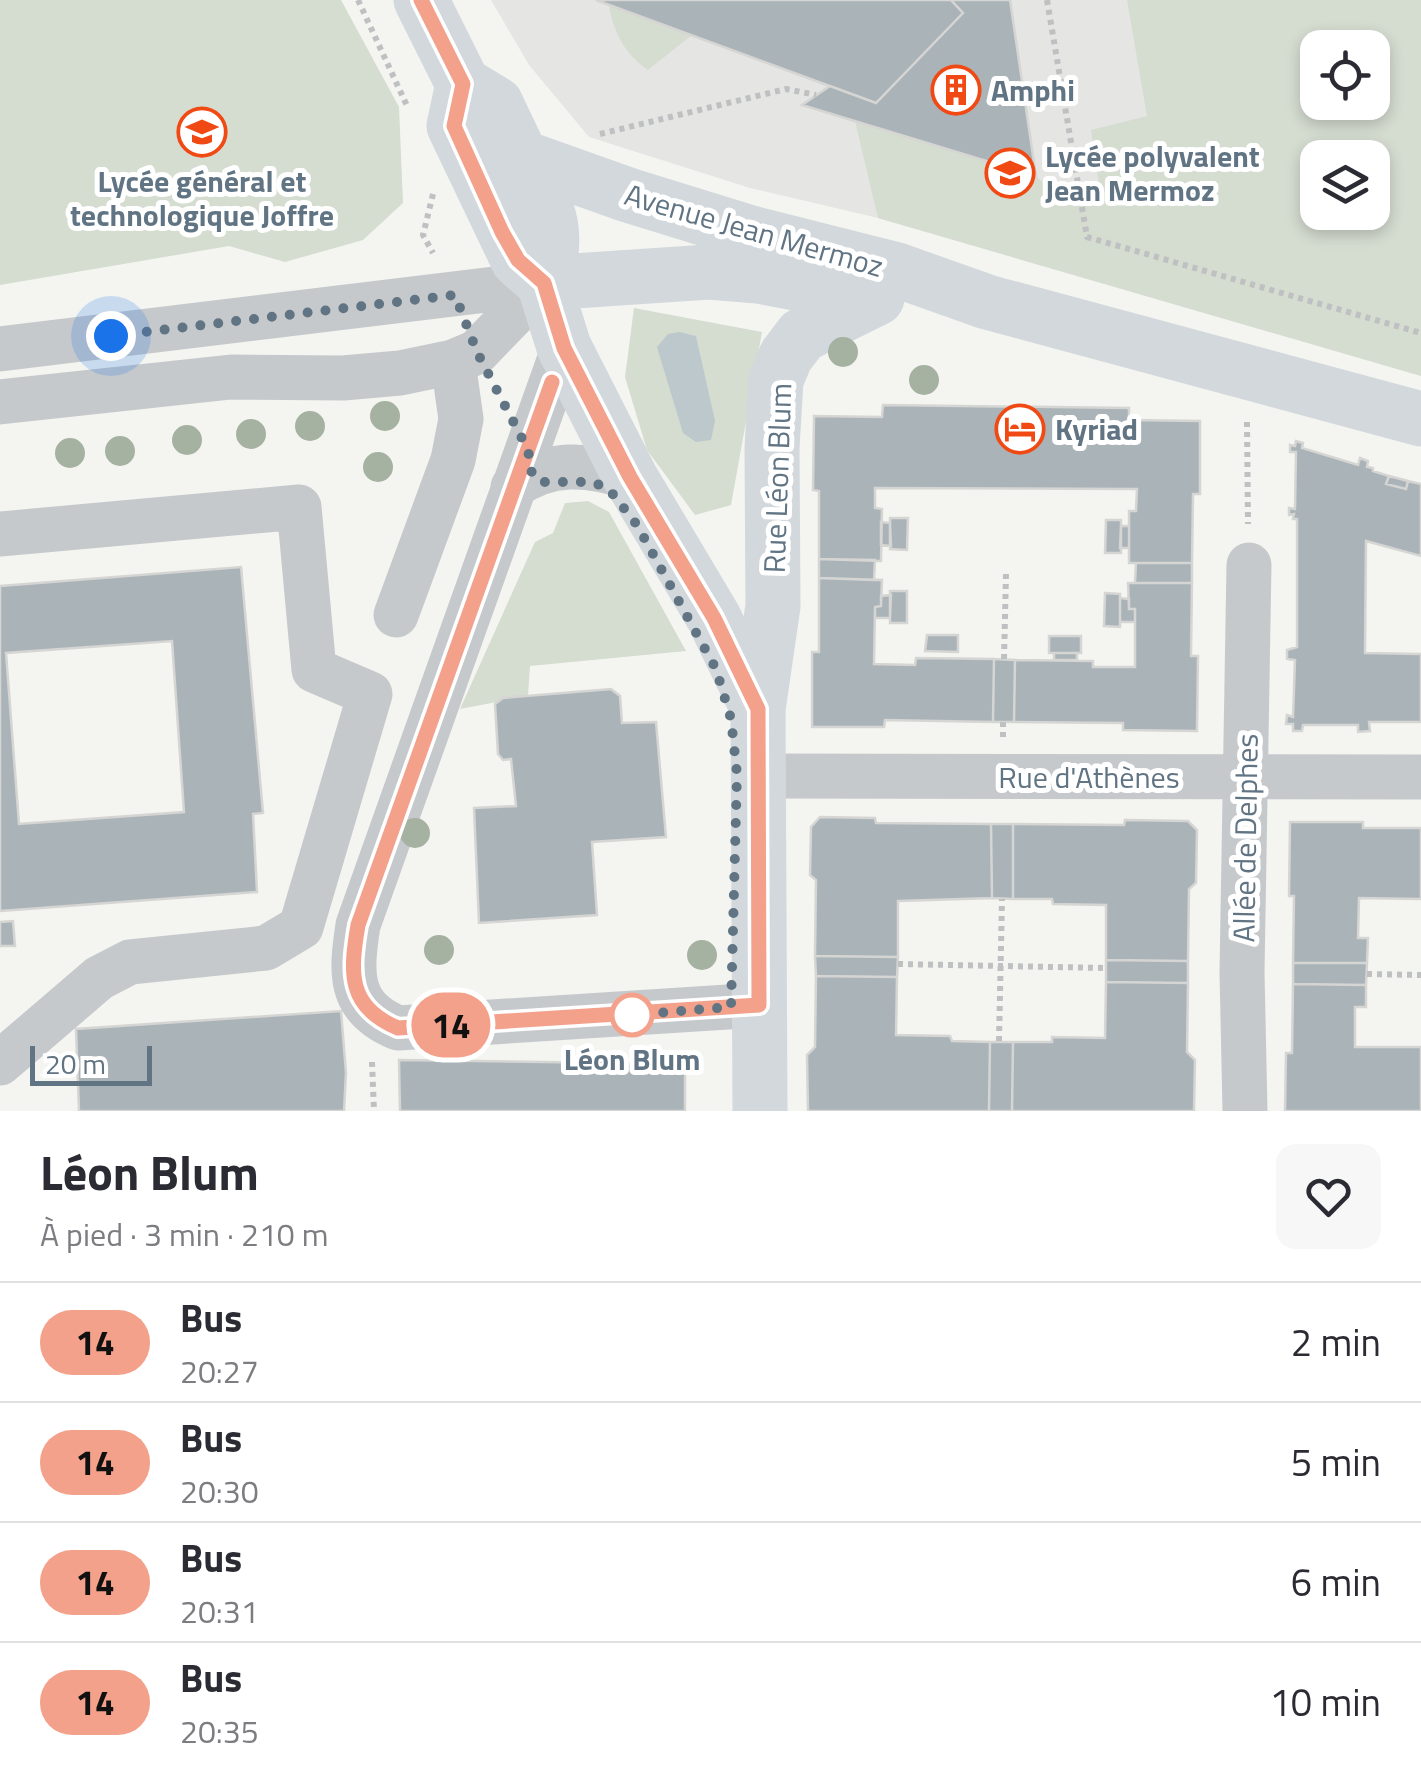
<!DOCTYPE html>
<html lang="fr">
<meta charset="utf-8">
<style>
:root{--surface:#fff;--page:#f7f7f7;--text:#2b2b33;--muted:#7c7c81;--line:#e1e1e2}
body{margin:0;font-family:"Titillium Web",sans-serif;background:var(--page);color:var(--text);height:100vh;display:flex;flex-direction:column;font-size:38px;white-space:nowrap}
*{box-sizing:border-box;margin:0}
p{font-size:32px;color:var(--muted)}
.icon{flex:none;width:55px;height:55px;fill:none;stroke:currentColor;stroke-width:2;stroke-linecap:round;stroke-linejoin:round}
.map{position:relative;height:1111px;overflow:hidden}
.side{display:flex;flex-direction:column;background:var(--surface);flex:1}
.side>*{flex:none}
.badge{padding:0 20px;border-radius:32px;font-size:35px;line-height:65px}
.tools{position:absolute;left:1300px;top:30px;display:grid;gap:20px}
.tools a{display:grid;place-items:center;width:90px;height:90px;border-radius:20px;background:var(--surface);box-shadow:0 5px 15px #0003;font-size:50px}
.scale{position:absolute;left:30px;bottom:25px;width:122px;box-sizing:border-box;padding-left:10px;border:5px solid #617483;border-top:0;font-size:28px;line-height:35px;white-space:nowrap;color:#617483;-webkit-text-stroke:8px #fff;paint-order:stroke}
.you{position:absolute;width:50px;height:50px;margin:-25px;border:8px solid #fff;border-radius:50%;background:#1a73e8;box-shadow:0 0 0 15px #1a73e833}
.map>.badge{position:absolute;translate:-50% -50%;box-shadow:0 0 0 5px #fff}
.round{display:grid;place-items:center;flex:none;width:105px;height:105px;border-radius:20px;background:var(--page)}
.overview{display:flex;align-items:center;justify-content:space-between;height:170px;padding:0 40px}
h1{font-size:48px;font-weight:700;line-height:75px}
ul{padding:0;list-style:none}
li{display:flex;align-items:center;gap:30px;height:120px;padding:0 40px;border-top:2px solid var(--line)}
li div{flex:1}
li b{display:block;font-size:38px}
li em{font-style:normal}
li .badge{min-width:110px;font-weight:700;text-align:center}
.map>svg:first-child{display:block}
.built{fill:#e5e6e3;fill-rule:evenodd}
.green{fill:#d5dcd0;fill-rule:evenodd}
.water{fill:#bcc8cc}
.building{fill:#aab3b8;stroke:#d5d5d3;stroke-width:2.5;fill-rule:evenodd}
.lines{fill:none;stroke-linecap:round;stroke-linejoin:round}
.path{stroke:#bfc0c2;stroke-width:6;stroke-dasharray:5 5;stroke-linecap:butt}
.minor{stroke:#c6c9cc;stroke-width:45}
.major{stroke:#d2d8dc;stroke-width:55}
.tree{fill:#a5b1a1}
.line-casing{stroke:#fff;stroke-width:22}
.line{stroke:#f3a18b;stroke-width:15}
.walk{stroke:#617483;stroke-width:10;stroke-dasharray:0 18}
.stop-dot{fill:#fff;stroke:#f3a18b;stroke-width:5}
.labels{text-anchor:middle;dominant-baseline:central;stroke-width:10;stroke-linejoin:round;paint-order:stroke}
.poi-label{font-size:30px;font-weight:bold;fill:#617483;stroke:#fff;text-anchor:start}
.street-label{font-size:30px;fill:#617483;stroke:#fff}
.stop-label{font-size:30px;font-weight:bold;fill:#617483;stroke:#fff}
</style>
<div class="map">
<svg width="1421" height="1111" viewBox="0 0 1421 1111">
<rect width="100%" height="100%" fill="#f4f5f0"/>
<path class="built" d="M491,0h930v376l-543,-158 -128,-30 -161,-51 -60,-72zM1318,48h54v54h-54zM1318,158h54v54h-54z"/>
<path class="green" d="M0,0h341l58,107 4,96 -40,37 -78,22 -56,-16 -229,39z
M1127,0h294v376l-543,-158 -23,-97 181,55c25,24 31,25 65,22l-10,-68 56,-14zM1318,48h54v54h-54zM1318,158h54v54h-54z
M609,5l83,30 -44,35c-23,-16 -35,-38 -39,-65z
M634,308l128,24 -31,173 -36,10 -48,-65 -22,-73z
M588,501l21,11 77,139 -156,15 -2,30 -68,13 75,-167 18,-9 12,-30z"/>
<path class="water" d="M679,332l17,4 19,85 -4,19 -15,2 -13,-9 -26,-86 11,-13z"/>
<path class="building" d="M596,0h355l12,13 -87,90z
M951,0h59l26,176 -234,-71 28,-19 46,17 87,-90z
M883,405l246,3v12l71,1v73h-7l-1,69h-63v-52h7l1,-22 -262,-1v20l7,1 -1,52 -62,-2v-68l-6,-1 1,-74 68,1z
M1296,441l7,2 -1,5 56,17 2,-7 8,3 -1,6 6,1v3l16,5 -3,8 20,5 2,-8 13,3v72l-55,-15 -1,112 56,1v68h-52l1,9 -12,1v-7h-55l-1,6h-9v-7h-7l1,-9 6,2 2,-57 -8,-1v-9l10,-3v-128h-4l1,-5 -5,1v-7l6,1 1,-57h-6v-7l5,1z
M1389,476l19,5 -2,8 -20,-5z
M890,518h18l-1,32 -17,-1z
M1106,520h15v33h-16z
M881,522l9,1 1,23 -10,-1z
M1121,526h8v22h-9z
M819,559l56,1 -1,20 -55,-2z
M1136,563h56v20h-57z
M241,567l22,246 -10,1 4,78 -257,19v-325zM172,641l12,171 -165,12 -13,-171z
M819,578l63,2 -1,26 -6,1 -1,57 41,1 1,-7 78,1 -1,63 -108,-2 -1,7h-72v-75h7z
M1128,583h64l-1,73h7l-1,75 -74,-1v-7l-109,-1 1,-62 78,1v6h42v-58h-6z
M890,591h17v32h-17z
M1105,593l15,1v33l-16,-1z
M891,595l-1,23h-15v-11l6,-1v-10z
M1120,598l9,1v10h6v13h-15z
M927,635h31v17l-33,-1z
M1049,636h32v17h-32z
M1054,653h23v7h-23z
M994,659l21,1 -1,62h-21z
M611,689l9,7 2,27 34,-1 10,115 -74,5 5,73 -118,8 -5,-115 42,-2 -5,-47 -8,1 -5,-6 -3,-50 8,-6z
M820,817l55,1 1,5 115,1 1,74 -94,3v56l-83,-1 1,-76 -6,-5 1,-48z
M1125,820l63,1 9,9 -1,53 -7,6 -1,72 -82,-1v-55l-53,-1 -1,-5h-39v-75l111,1z
M1290,822h73v6h58v71l-62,-1 -1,40h10l-1,25h-74l1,-67h-5z
M991,824h22v75l-21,-1z
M13,921l2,25h-15v-24z
M815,956l83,1 -1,20 -81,-1z
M1106,960l82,1v22l-82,-1z
M1293,963h74l-1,22 -73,-1z
M816,976l81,1 -1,58 54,1 2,5 38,1 -1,69h-181l-1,-56 8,-8z
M1106,982l82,1 -1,69 8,8 -1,51h-182l1,-69h39v-5l53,1z
M1293,984l73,1v22h-11v40h66v64h-136l1,-58h6z
M341,1011l5,62 -2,38h-265l-3,-82z
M990,1042h23l-1,69h-23z
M399,1060l286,4v47h-285z"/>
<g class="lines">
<path class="path" d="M358,0l50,108
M1047,0l40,237 334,96
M600,134l186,-45 30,6
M433,194l-10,41 10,18
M1247,422l1,102
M1004,659l2,-85
M1003,737v-15
M898,964l208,4
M1367,974l54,1
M999,1041l3,-142
M372,1062l2,49"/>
<path class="minor" d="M564,347l-206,578c-7,47 -11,82 40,103l361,-23
M0,349l544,-66
M0,402l231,-25 112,1 57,-5 53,-11 24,-10 67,-69
M513,487c37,-27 75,-23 117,-10
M0,534l299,-27 15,163 56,24 -69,233 -35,21 -136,14 -31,16 -99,85
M396,615l57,-155 8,-41 -8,-57
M758,776l663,1
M1245,1111l-3,-139 7,-407"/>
<path class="major" d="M421,0l42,84 33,20 51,107c9,26 4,46 -3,72
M463,84l-9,42 64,134 26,23 165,-11 49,4 101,19
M521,157l107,38 123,38 146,37 90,32 434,117
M544,283l20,64 66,130 84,141 44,91
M760,1111l-2,-402 15,-103 -1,-158 4,-68 10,-24 16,-21 75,-37"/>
</g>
<g class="tree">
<circle cx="843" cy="352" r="15"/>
<circle cx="924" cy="380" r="15"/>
<circle cx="385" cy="416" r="15"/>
<circle cx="310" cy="426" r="15"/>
<circle cx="251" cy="434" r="15"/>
<circle cx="187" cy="440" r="15"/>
<circle cx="120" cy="451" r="15"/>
<circle cx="70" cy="453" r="15"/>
<circle cx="378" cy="467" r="15"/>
<circle cx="415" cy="833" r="15"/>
<circle cx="439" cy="950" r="15"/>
<circle cx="702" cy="955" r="15"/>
</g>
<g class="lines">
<g class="line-casing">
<path id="line" d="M421,0l42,84 -9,42 48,106 16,28 26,23 20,65 66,129 84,141 44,91 1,296 -361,23c-51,-21 -48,-56 -40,-103l194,-543"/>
</g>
<use href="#line" class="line"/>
<path class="walk" d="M111,336l344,-41 22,57 51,98 4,24 10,8h49l17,6 29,37 79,144 15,50 6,55 -6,233 -99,8"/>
</g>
<defs>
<g id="building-ring" transform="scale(2.5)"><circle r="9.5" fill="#fff" stroke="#f14913" stroke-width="1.5"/><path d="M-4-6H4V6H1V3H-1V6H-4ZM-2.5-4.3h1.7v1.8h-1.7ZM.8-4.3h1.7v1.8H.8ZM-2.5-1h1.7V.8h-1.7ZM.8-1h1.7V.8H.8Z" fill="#f14913"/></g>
<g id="school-ring" transform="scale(2.5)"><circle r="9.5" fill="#fff" stroke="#f14913" stroke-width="1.5"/><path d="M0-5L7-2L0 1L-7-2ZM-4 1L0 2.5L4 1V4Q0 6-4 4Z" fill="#f14913"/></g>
<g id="hotel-ring" transform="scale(2.5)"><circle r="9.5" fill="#fff" stroke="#f14913" stroke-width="1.5"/><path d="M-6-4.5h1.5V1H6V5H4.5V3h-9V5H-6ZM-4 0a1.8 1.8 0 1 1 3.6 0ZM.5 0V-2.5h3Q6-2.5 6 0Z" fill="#f14913"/></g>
</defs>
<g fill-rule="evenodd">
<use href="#building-ring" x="956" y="90"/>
<use href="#school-ring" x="202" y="132"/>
<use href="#school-ring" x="1010" y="173"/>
<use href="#hotel-ring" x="1020" y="429"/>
</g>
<circle class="stop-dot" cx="632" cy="1015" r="20"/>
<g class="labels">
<g class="poi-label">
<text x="991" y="90">Amphi</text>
<text x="1045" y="156">Lycée polyvalent<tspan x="1045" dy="34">Jean Mermoz</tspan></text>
<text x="202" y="181" text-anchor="middle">Lycée général et<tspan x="202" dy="34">technologique Joffre</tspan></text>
<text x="1055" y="429">Kyriad</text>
</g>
<g class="street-label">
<text transform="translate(754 230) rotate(16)">Avenue Jean Mermoz</text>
<text transform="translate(777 478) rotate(-88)">Rue Léon Blum</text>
<text x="1089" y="777">Rue d'Athènes</text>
<text transform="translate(1245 838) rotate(-89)">Allée de Delphes</text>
</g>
<g class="stop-label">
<text x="632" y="1059">Léon Blum</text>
</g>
</g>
</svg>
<div class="tools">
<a><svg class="icon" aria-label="locate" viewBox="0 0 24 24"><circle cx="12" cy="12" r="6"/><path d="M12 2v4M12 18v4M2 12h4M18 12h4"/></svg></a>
<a><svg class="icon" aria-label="layers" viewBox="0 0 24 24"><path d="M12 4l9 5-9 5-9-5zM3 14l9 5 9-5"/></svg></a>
</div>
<div class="scale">20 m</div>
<div class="you" style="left:111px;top:336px"></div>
<b class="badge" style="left:451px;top:1025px;background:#f3a18b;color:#111">14</b>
</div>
<section class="side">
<div class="overview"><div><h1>Léon Blum</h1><p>À pied · 3 min · 210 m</p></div><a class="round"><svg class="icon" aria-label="heart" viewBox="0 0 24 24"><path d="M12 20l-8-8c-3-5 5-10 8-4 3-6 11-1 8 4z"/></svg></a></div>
<ul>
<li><span class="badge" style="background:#f3a18b;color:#111">14</span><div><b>Bus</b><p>20:27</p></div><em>2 min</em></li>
<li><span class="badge" style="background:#f3a18b;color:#111">14</span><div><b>Bus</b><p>20:30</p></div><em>5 min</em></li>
<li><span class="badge" style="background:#f3a18b;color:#111">14</span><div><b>Bus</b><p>20:31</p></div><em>6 min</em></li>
<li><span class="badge" style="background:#f3a18b;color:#111">14</span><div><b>Bus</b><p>20:35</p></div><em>10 min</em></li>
</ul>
</section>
